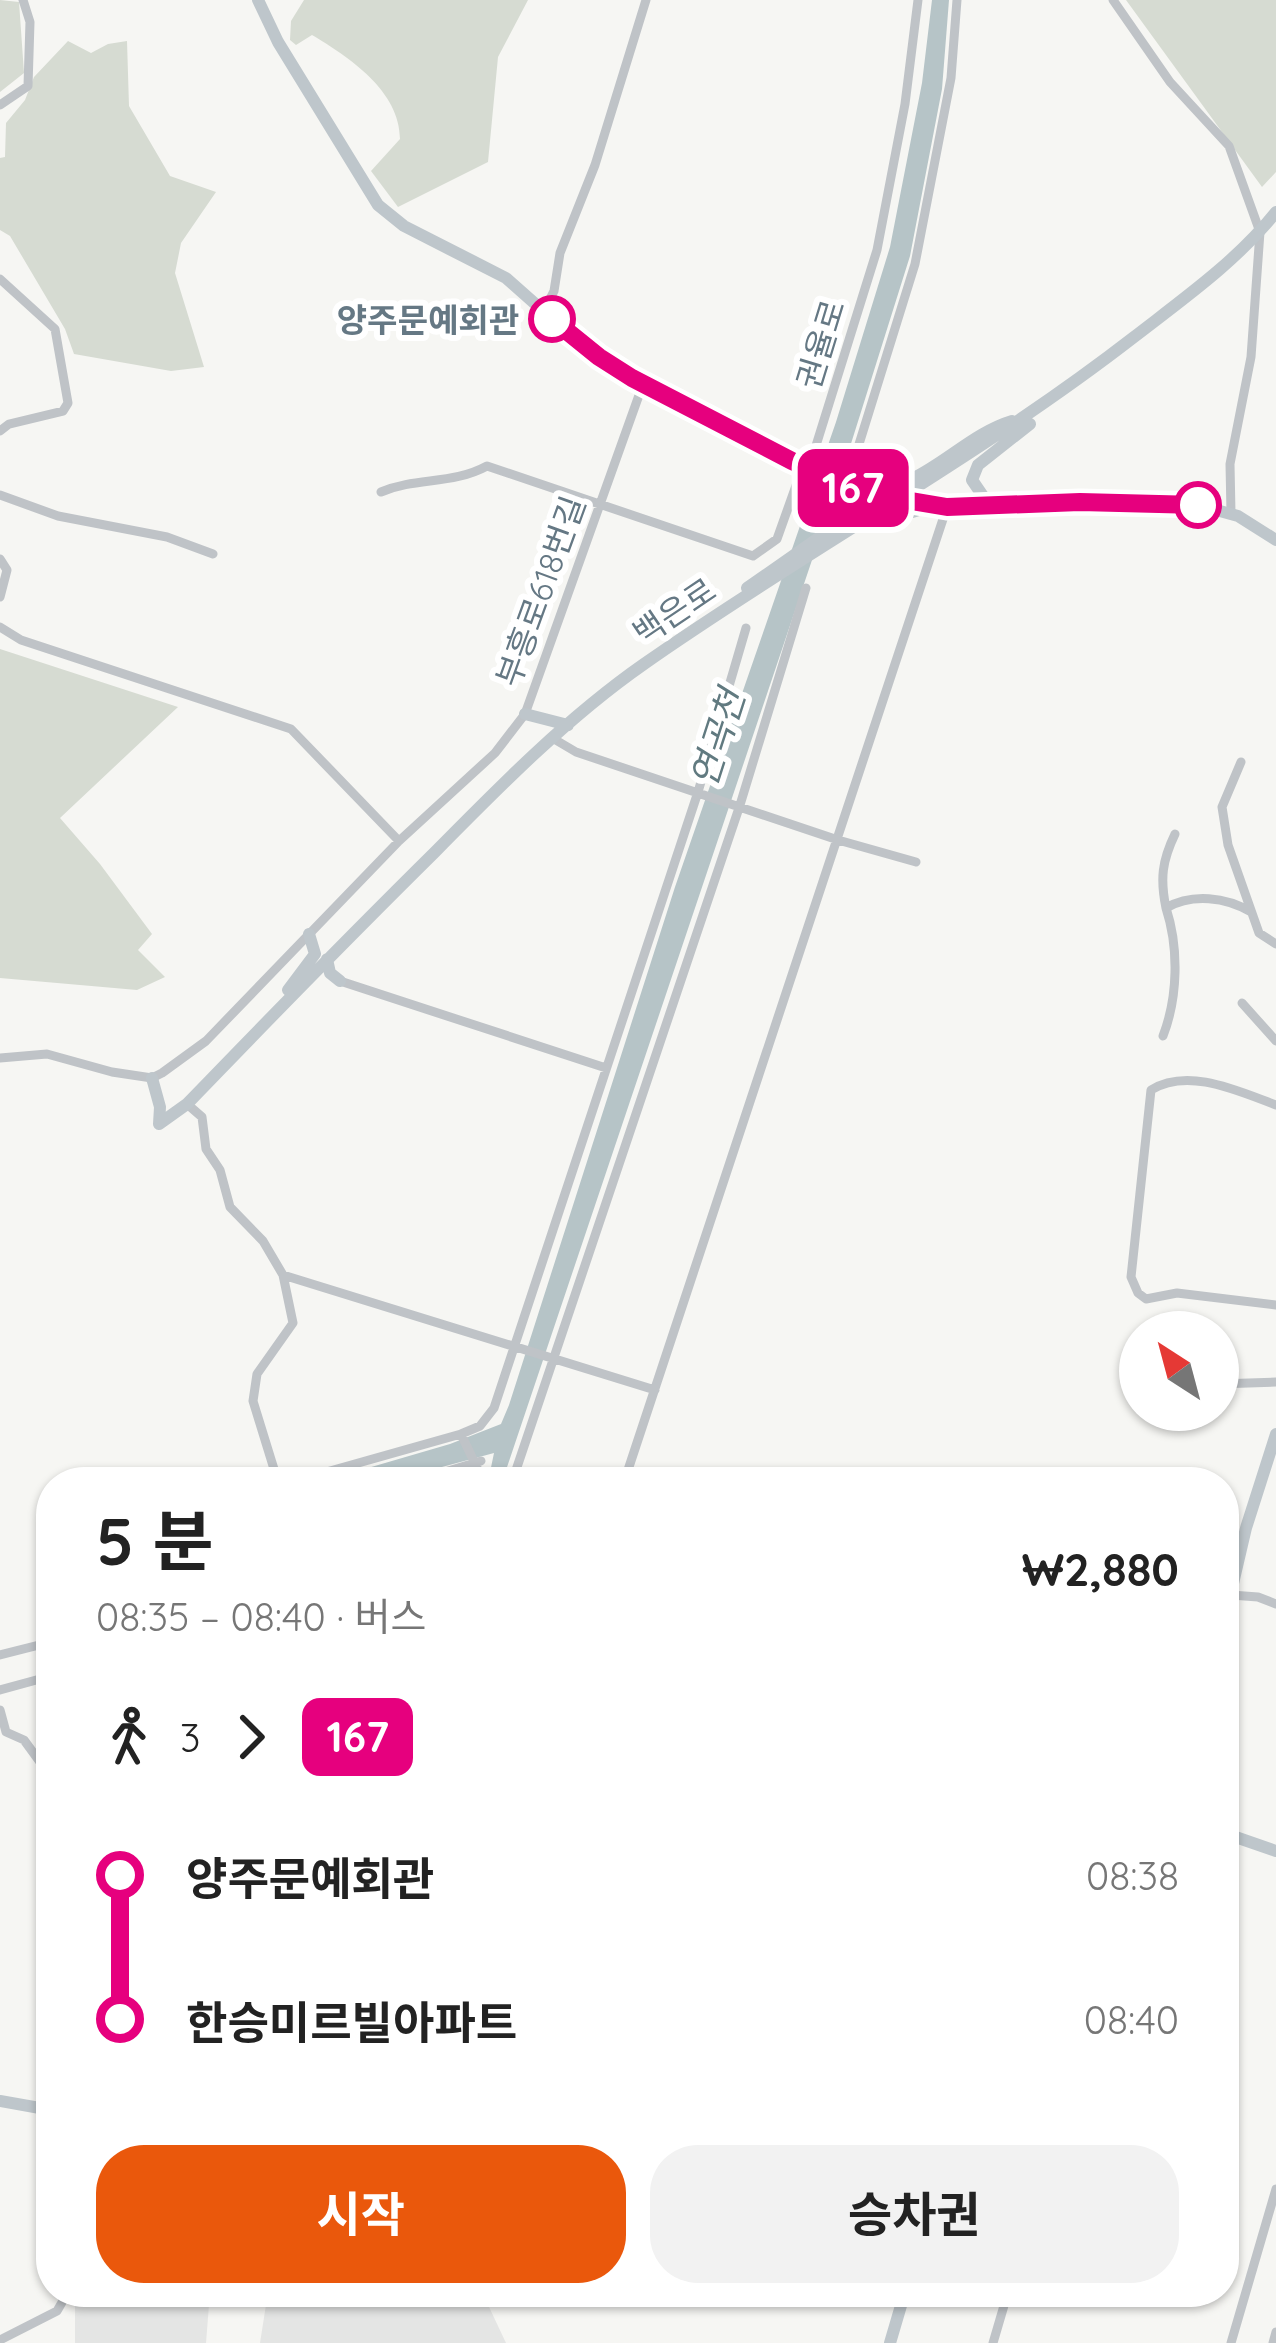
<!DOCTYPE html>
<html lang="ko">
<meta charset="utf-8">
<style>
:root{--surface:#fff;--page:#f2f2f2;--text:#222;--muted:#767676;--accent:#ea580c}
body{margin:0;font-family:Quicksand,"Noto Sans KR",sans-serif;background:var(--page);color:var(--text);height:100vh;display:flex;flex-direction:column;font-size:45px;white-space:nowrap}
*{box-sizing:border-box;margin:0}
p{font-size:39px;color:var(--muted)}
.icon{flex:none;width:66px;height:66px;fill:none;stroke:currentColor;stroke-width:2;stroke-linecap:round;stroke-linejoin:round}
.map{position:relative;flex:1;overflow:hidden}
.side{position:absolute;left:36px;top:1467px;width:1203px;height:840px;display:flex;flex-direction:column;background:var(--surface);border-radius:48px;box-shadow:0 3px 9px #0004}
.side>*{flex:none}
.badge{padding:0 24px;border-radius:18px;font-size:42px;line-height:78px}
.needle{width:78px;rotate:324deg}
.controls{position:absolute;left:1119px;top:1311px;display:grid;gap:24px}
.controls a{display:grid;place-items:center;width:120px;height:120px;border-radius:50%;background:var(--surface);box-shadow:0 3px 9px #0004;font-size:60px}
.map>.badge{position:absolute;translate:-50% -50%;box-shadow:0 0 0 6px #fff}
.legs{display:flex;align-items:center;gap:18px;height:132px;padding:0 60px;font-size:39px}
.legs p{margin-inline-start:auto}
.headline{display:flex;align-items:center;justify-content:space-between;height:204px;padding:0 60px}
h1{font-size:66px;font-weight:700;line-height:90px}
.action{display:flex;gap:24px;margin-top:auto;padding:24px 60px}
.action a{flex:1;height:138px;border-radius:48px;background:var(--accent);color:#fff;font-size:48px;font-weight:700;line-height:138px;text-align:center}
.action a+a{background:var(--page);color:var(--text)}
ul{padding:0 60px;list-style:none}
li{display:flex;align-items:center;gap:42px;height:144px;font-size:45px}
li i{display:grid;place-items:center;width:18px;height:100%;margin:0 15px;background:currentColor}
li i::after{content:'';width:30px;height:30px;margin:-15px;border:9px solid;border-radius:50%;background:var(--surface)}
li p{margin-inline-start:auto}
li:first-child i{background:linear-gradient(#0000 50%,currentColor 0)}
li:last-child i{background:linear-gradient(currentColor 50%,#0000 0)}
.map>svg:first-child{display:block}
.built{fill:#e4e5e4}
.green{fill:#d6dbd2}
.water{fill:#b6c4c7}
.lines{fill:none;stroke-linecap:round;stroke-linejoin:round}
.street{stroke:#bfc3c7;stroke-width:9}
.secondary{stroke:#bec6cb;stroke-width:12}
.line-1-casing{stroke:#fff;stroke-width:27}
.line-1{stroke:#e6007e;stroke-width:18}
.stop-1-dot{fill:#fff;stroke:#e6007e;stroke-width:6}
.labels{text-anchor:middle;dominant-baseline:central;stroke-width:12;stroke-linejoin:round;paint-order:stroke}
.stop-label{font-size:33px;font-weight:bold;fill:#657884;stroke:#fff;text-anchor:end}
.street-label{font-size:33px;fill:#657884;stroke:#fff}
.water-label{font-size:36px;font-style:italic;fill:#617a80;stroke:#fff}
</style>
<div class="map">
<svg width="1276" height="2343" viewBox="0 0 1276 2343">
<rect width="100%" height="100%" fill="#f6f6f3"/>
<path class="built" d="M81,2292h129l-4,51h-131v-43z
M268,2292h214l24,51h-246z"/>
<path class="green" d="M0,0l19,2 5,71 -24,19z
M304,0h224l-30,57 -10,105 -90,45 -27,-36 29,-32c0,-48 -51,-82 -88,-104l-16,10 -6,-5 1,-19z
M1126,0h150v172l-14,15z
M68,41l23,12 17,-9 19,-3 2,65 41,70 46,16 -35,51 -6,30 29,94 -33,4 -97,-17 -9,-25 -55,-93 -10,-6v-72l5,-1 1,-34 19,-23 9,-23z
M0,649l178,58 -118,111 40,46 52,70 -14,16 27,27 -28,13 -137,-12z"/>
<path class="water" d="M932,0h17l-7,89 -32,167 -61,194 -347,1032h-14l6,-29 -108,29h-66l130,-38 51,-20 8,-19 166,-518 161,-465 54,-175 32,-164z"/>
<g class="lines">
<path class="street" d="M1113,0l57,82 59,64 31,86 -9,125 -21,107 1,49
M0,105l28,-19 2,-64 -7,-22
M0,279l55,50 13,74 -5,8 -54,13 -9,7
M544,311l10,-20 6,-38 35,-88 51,-165
M809,468l68,-218 28,-146 13,-104
M846,486l69,-222 36,-186 6,-78
M381,492c36,-15 71,-7 106,-26l266,90 24,-17 26,-73
M0,495l58,21 109,21 46,17
M0,559l7,11 -7,27
M0,627l21,13 270,89 108,112
M554,739l22,13 262,88 78,22
M1241,762l-19,45 6,38 31,88 17,11
M1166,908c-6,-29 -4,-47 9,-74
M340,981l266,87
M1242,1003l34,38
M1163,1036c15,-39 16,-88 3,-128 26,-15 60,-11 85,4
M0,1058l47,-4 65,18 40,6 10,-5 44,-32 193,-200 96,-88 30,-39 118,-330
M187,1104l15,13 4,32 14,21 10,37 33,34 20,34 10,48 -36,51 -4,27 25,81
M1276,1105c-38,-14 -88,-38 -125,-15l-20,187 7,16 8,6 31,-6 99,12
M283,1275l372,115
M1131,1374l9,1
M1218,1384l58,-2
M461,1434l17,36v12
M291,1482l170,-48 19,-8 14,-18 204,-616 48,-164
M412,1482l69,-21
M512,1482l228,-677 66,-217
M624,1482l323,-975
M1231,1595l27,2 18,7
M0,1655l51,-13
M0,1690l51,-14
M0,1710l6,22 18,8 27,37
M0,2340l57,-29 11,-19
M993,2343l15,-51
M1231,2343l45,-154
M1273,2343l3,-11"/>
<path class="secondary" d="M258,0l20,42 100,163 26,21 102,52 70,62 67,44 221,109 83,14 133,-5 118,3 40,11 38,24
M871,489c53,0 91,-53 141,-68
M997,501l-12,-2 -13,-19 6,-15 52,-41
M873,524l49,-15
M747,588l103,-72 2,-18 -8,-13
M525,714l43,11
M327,959l3,14 10,8
M288,990l27,-36 -6,-20
M152,1078l8,29 -1,17
M159,1124l28,-20c82,-85 164,-169 248,-252 65,-66 133,-135 209,-188 161,-113 334,-206 490,-327 49,-38 103,-76 142,-125
M1224,1622l22,-94 30,-94
M1224,1833l52,18
M0,2101l51,9
M890,2343l15,-51"/>
</g>
<g class="lines">
<g class="line-1-casing">
<path id="line-1" d="M552,319l47,38 33,21 160,83 72,32 83,14 133,-5 118,3"/>
</g>
<use href="#line-1" class="line-1"/>
</g>
<g class="stop-1-dot">
<circle cx="552" cy="319" r="21"/>
<circle cx="1198" cy="505" r="21"/>
</g>
<g class="labels">
<g class="stop-label">
<text x="519" y="319">양주문예회관</text>
</g>
<g class="street-label">
<text transform="translate(820 344) rotate(-73)">권율로</text>
<text transform="translate(540 591) rotate(-70)">부흥로618번길</text>
<text transform="translate(674 611) rotate(-34)">백은로</text>
</g>
<g class="water-label">
<text transform="translate(717 738) rotate(-72)">연곡천</text>
</g>
</g>
</svg>
<div class="controls">
<a><svg class="needle" viewBox="-14 -14 28 28"><path d="M0-13l5 13h-10z" fill="#e53935"/><path d="M0 13l5-13h-10z" fill="#767676"/></svg></a>
</div>
<b class="badge" style="left:853px;top:488px;background:#e6007e;color:#fff">167</b>
<section class="side">
<div class="headline"><div><h1>5 분</h1><p>08:35 – 08:40 · 버스</p></div><b>₩2,880</b></div>
<div class="legs"><svg class="icon" aria-label="walk" viewBox="0 0 24 24"><circle cx="13" cy="4" r="2"/><path d="M13 8l-2 6 4 7M11 14l-3 7M7 12l3-4h3l4 4"/></svg>3<svg class="icon" aria-label="forward" viewBox="0 0 24 24"><path d="M9 5l7 7-7 7"/></svg><b class="badge" style="background:#e6007e;color:#fff">167</b></div>
<ul>
<li><i style="color:#e6007e"></i><b>양주문예회관</b><p>08:38</p></li>
<li><i style="color:#e6007e"></i><b>한승미르빌아파트</b><p>08:40</p></li>
</ul>
<div class="action"><a>시작</a><a>승차권</a></div>
</section>
</div>
